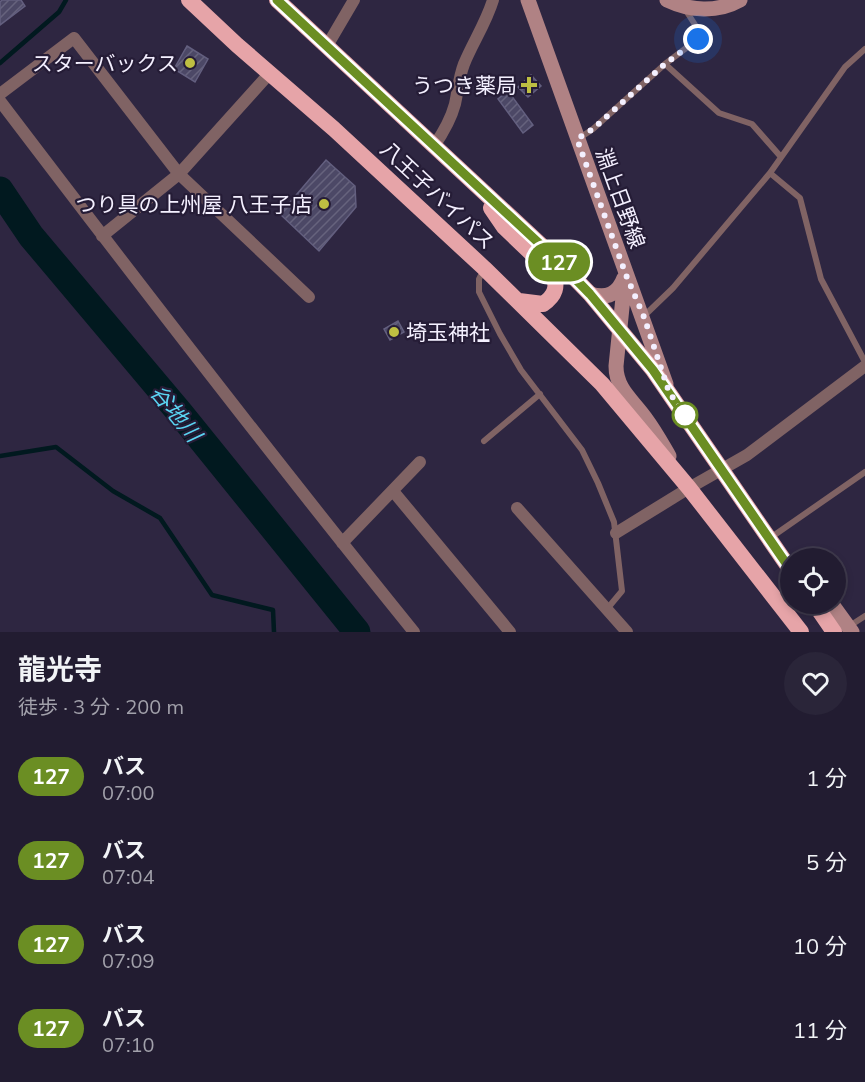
<!DOCTYPE html>
<html lang="ja">
<meta charset="utf-8">
<style>
:root{--surface:#221c31;--page:#2a2539;--text:#f1f3f6;--muted:#a2a1ab;--line:#3f3a4d}
body{margin:0;font-family:Mulish,"Noto Sans JP",sans-serif;background:var(--page);color:var(--text);height:100vh;display:flex;flex-direction:column;font-size:22px;white-space:nowrap}
*{box-sizing:border-box;margin:0}
p{font-size:20px;color:var(--muted)}
.icon{flex:none;width:33px;height:33px;fill:none;stroke:currentColor;stroke-width:2;stroke-linecap:round;stroke-linejoin:round}
.map{position:relative;height:632px;overflow:hidden}
.panel{display:flex;flex-direction:column;background:var(--surface);flex:1}
.panel>*{flex:none}
.badge{padding:0 12px;border-radius:20px;font-size:21px;line-height:39px}
.tools{position:absolute;left:780px;top:548px;display:grid;gap:12px}
.tools a{display:grid;place-items:center;width:66px;height:66px;border-radius:50%;background:var(--surface);box-shadow:0 3px 9px #0003,0 0 0 2px var(--line);font-size:30px}
.you{position:absolute;width:30px;height:30px;margin:-15px;border:4px solid #fff;border-radius:50%;background:#1a73e8;box-shadow:0 0 0 9px #1a73e833}
.map>.badge{position:absolute;translate:-50% -50%;box-shadow:0 0 0 3px #fff}
.round{display:grid;place-items:center;flex:none;width:63px;height:63px;border-radius:32px;background:var(--page)}
.overview{display:flex;align-items:center;justify-content:space-between;height:102px;padding:0 18px}
h1{font-size:28px;font-weight:700;line-height:45px}
ul{padding:0;list-style:none}
li{display:flex;align-items:center;gap:18px;height:84px;padding:0 18px}
li div{flex:1}
li b{display:block;font-size:22px}
li em{font-style:normal}
li .badge{min-width:66px;font-weight:700;text-align:center}
.map>svg:first-child{display:block}
.lines{fill:none;stroke-linecap:round;stroke-linejoin:round}
.stream{stroke:#01191f;stroke-width:4.5}
.river{stroke:#01191f;stroke-width:27}
.building{fill:url(#building-hatch);stroke:#635f7f;stroke-width:1.5}
.service{stroke:#806364;stroke-width:6}
.minor{stroke:#806364;stroke-width:12}
.secondary{stroke:#b08284;stroke-width:15}
.trunk{stroke:#e6a4a8;stroke-width:16}
.line-casing{stroke:#fff;stroke-width:14}
.line{stroke:#6b8e23;stroke-width:9}
.walk{stroke:#f4f0ff;stroke-width:6;stroke-dasharray:0 10.8}
.poi-dot{fill:#bebf42;stroke:#251c36;stroke-width:2}
.stop-dot{fill:#fff;stroke:#6b8e23;stroke-width:3}
.labels{text-anchor:middle;dominant-baseline:central;stroke-width:4.5;stroke-linejoin:round;paint-order:stroke}
.poi-label{font-size:21px;fill:#f4f0ff;stroke:#251c36;text-anchor:end}
.street-label{font-size:21px;fill:#f4f0ff;stroke:#251c36}
.water-label{font-size:22px;font-style:italic;fill:#5ad3f1;stroke:#251c36}
</style>
<div class="map">
<svg width="865" height="632" viewBox="0 0 865 632">
<defs>
<pattern id="building-hatch" width="6" height="6" patternUnits="userSpaceOnUse" patternTransform="scale(1.5)"><rect width="6" height="6" fill="#4c4866"/><path d="M-1 1l2-2M0 6l6-6M5 7l2-2" fill="none" stroke="#66637d"/></pattern>
</defs>
<rect width="100%" height="100%" fill="#2e2641"/>
<g class="lines">
<path class="stream" d="M0,63l59,-51 7,-12
M0,456l56,-9 57,44 47,27 52,77 61,15 1,22"/>
<path class="river" d="M0,190l31,46 149,177 177,219"/>
</g>
<path class="building" d="M2,0h19l4,6 -25,19v-23z
M187,46l21,13 -13,23 -21,-13z
M531,75l10,11 -13,11 -10,-10z
M508,91l25,34 -10,8 -25,-34z
M326,160l29,26 1,21 -37,44 -39,-37z
M398,321l6,11 -14,8 -6,-11z"/>
<g class="lines">
<path class="service" d="M665,64l54,49 33,11 29,33
M578,139l15,-10 72,-65 33,-25 1,-8 -14,-22
M770,173l30,25 21,81 44,83
M483,271l-4,8v13l21,42 21,36 61,80 16,33 16,39 8,69 -15,18
M644,316l29,-28 97,-115 75,-106 20,-18
M484,441l56,-47
M773,536l92,-64
M848,627l17,-11"/>
<path class="minor" d="M327,46l27,-46
M0,94l74,-56 105,136 130,123
M0,101c136,179 273,357 414,531
M434,146c9,-13 17,-27 21,-42 3,-14 4,-27 9,-40 9,-22 22,-41 29,-64
M102,236l77,-62 90,-100
M393,491l117,141
M517,508l110,124
M616,533l73,-45 58,-33 118,-89
M342,543l78,-81"/>
<path class="secondary" d="M528,0l138,384
M667,0c23,11 50,13 73,0
M625,278l-9,88c0,24 18,35 30,53 9,12 16,25 23,37
M590,294c17,5 28,0 34,-16
M831,603l21,29"/>
<path class="trunk" d="M189,0l48,45 97,84 150,139 118,116 87,104 112,144
M277,0l279,259 34,35 63,76 137,199
M491,208l13,19 48,46c7,13 3,23 -9,31l-24,-3
M814,603l20,29"/>
</g>
<g class="lines">
<g class="line-casing">
<path id="line" d="M277,0l279,259 34,35 63,76 137,199"/>
</g>
<use href="#line" class="line"/>
<path class="walk" d="M685,415l-16,-23 -25,-75 -18,-42 -49,-136 16,-10 72,-65 33,-25"/>
</g>
<g class="poi-dot">
<circle cx="190" cy="63" r="6"/>
<path d="M526 76h6v6h6v6h-6v6h-6v-6h-6v-6h6z"/>
<circle cx="324" cy="204" r="6"/>
<circle cx="394" cy="332" r="6"/>
</g>
<circle class="stop-dot" cx="685" cy="415" r="12"/>
<g class="labels">
<g class="poi-label">
<text x="178" y="63">スターバックス</text>
<text x="517" y="85">うつき薬局</text>
<text x="312" y="204">つり具の上州屋 八王子店</text>
<text x="406" y="332" text-anchor="start">埼玉神社</text>
</g>
<g class="street-label">
<text transform="translate(438 195) rotate(43)">八王子バイパス</text>
<text transform="translate(621 198) rotate(70)">淵上日野線</text>
</g>
<g class="water-label">
<text transform="translate(176 413) rotate(51)">谷地川</text>
</g>
</g>
</svg>
<div class="tools">
<a><svg class="icon" aria-label="locate" viewBox="0 0 24 24"><circle cx="12" cy="12" r="6"/><path d="M12 2v4M12 18v4M2 12h4M18 12h4"/></svg></a>
</div>
<div class="you" style="left:698px;top:39px"></div>
<b class="badge" style="left:559px;top:262px;background:#6b8e23;color:#fff">127</b>
</div>
<section class="panel">
<div class="overview"><div><h1>龍光寺</h1><p>徒歩 · 3 分 · 200 m</p></div><a class="round"><svg class="icon" aria-label="heart" viewBox="0 0 24 24"><path d="M12 20l-8-8c-3-5 5-10 8-4 3-6 11-1 8 4z"/></svg></a></div>
<ul>
<li><span class="badge" style="background:#6b8e23;color:#fff">127</span><div><b>バス</b><p>07:00</p></div><em>1 分</em></li>
<li><span class="badge" style="background:#6b8e23;color:#fff">127</span><div><b>バス</b><p>07:04</p></div><em>5 分</em></li>
<li><span class="badge" style="background:#6b8e23;color:#fff">127</span><div><b>バス</b><p>07:09</p></div><em>10 分</em></li>
<li><span class="badge" style="background:#6b8e23;color:#fff">127</span><div><b>バス</b><p>07:10</p></div><em>11 分</em></li>
</ul>
</section>
